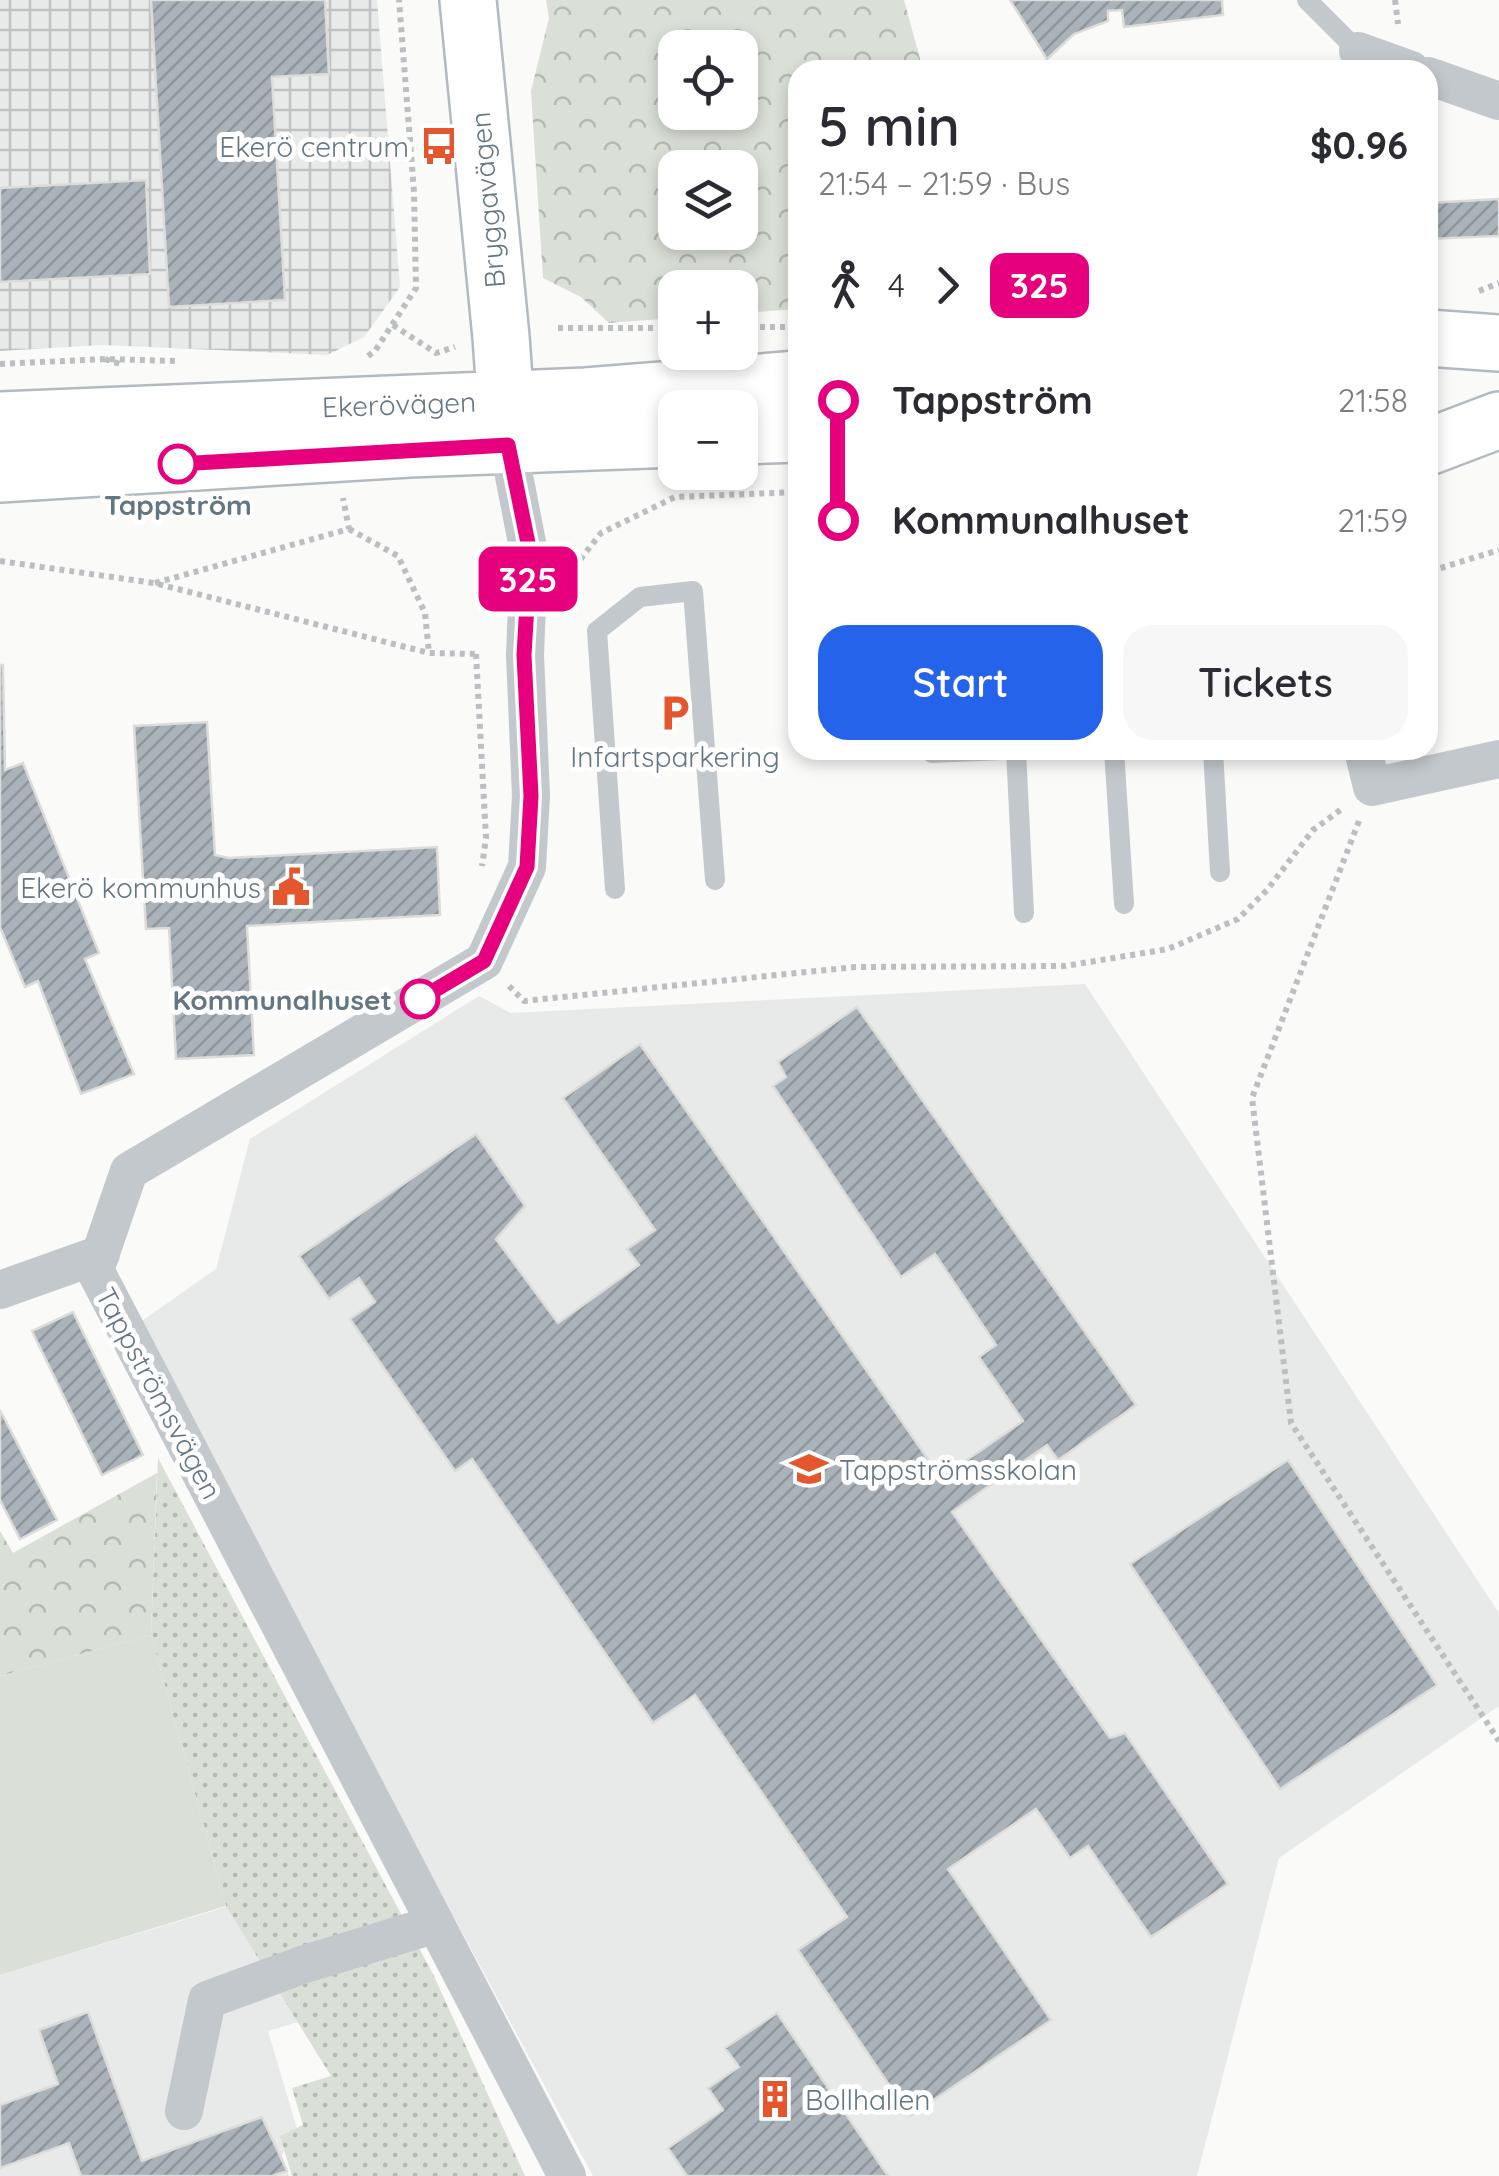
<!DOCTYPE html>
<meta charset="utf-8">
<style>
:root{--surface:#fff;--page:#f7f7f7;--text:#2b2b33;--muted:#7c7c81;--accent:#2563eb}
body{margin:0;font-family:Quicksand,sans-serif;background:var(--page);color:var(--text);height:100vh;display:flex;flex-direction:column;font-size:38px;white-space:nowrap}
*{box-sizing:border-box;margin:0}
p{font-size:32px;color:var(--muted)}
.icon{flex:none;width:55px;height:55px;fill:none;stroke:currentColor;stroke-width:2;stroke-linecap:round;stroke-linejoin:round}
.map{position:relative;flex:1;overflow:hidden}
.panel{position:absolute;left:788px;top:60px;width:650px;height:700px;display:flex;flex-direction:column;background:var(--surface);border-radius:30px;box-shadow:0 5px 15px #0003}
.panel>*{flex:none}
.badge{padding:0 20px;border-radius:15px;font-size:35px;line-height:65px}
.tools{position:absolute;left:658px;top:30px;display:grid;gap:20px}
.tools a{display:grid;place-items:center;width:100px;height:100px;border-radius:20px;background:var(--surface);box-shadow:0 5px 15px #0003;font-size:50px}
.map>.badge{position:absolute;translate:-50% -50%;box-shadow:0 0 0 5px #fff}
.legs{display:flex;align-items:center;gap:15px;height:110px;padding:0 30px;font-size:32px}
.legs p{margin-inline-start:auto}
.headline{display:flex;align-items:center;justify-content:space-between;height:170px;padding:0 30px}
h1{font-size:55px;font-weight:600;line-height:75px}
.button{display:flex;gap:20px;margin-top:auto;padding:20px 30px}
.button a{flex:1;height:115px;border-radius:30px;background:var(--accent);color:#fff;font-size:40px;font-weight:600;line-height:115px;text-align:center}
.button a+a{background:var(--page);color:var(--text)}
ul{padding:0 30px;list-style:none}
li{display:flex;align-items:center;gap:35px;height:120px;font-size:38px}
li i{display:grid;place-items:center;width:15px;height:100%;margin:0 12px;background:currentColor}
li i::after{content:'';width:25px;height:25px;margin:-12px;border:8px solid;border-radius:50%;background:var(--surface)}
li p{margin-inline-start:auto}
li:first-child i{background:linear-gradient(#0000 50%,currentColor 0)}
li:last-child i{background:linear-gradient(currentColor 50%,#0000 0)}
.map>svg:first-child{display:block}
.built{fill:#e8e9e9}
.industrial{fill:url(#industrial-grid)}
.grass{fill:url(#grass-dots)}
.forest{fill:url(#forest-crowns);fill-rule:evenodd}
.garden{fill:#dadfd7}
.building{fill:url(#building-hatch);stroke:#dcdcda;stroke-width:2.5}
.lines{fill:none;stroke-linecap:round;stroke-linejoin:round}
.secondary-casing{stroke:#b3babf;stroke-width:60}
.path{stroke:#bbbfc2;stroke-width:6;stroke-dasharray:5 5;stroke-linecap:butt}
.service{stroke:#c3c8cc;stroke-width:20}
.minor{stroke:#c3c8cc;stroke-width:38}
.secondary{stroke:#fff;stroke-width:55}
.line-1-casing{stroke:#fff;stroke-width:22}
.line-1{stroke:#e6007e;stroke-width:15}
.stop-1-dot{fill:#fff;stroke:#e6007e;stroke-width:5}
.labels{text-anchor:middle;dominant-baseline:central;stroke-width:10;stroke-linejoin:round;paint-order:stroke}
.poi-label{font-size:28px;fill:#657683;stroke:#fff;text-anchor:end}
.street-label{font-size:28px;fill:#657683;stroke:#fff}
.stop-label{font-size:28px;font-weight:bold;fill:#657683;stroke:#fff}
</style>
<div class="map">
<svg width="1499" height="2176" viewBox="0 0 1499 2176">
<defs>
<pattern id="industrial-grid" width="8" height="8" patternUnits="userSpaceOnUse" patternTransform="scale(2.5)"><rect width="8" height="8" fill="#e8e9e9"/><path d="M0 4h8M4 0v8" fill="none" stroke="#c0c1c2"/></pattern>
<pattern id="grass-dots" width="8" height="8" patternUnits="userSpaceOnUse" patternTransform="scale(2.5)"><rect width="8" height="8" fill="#dadfd7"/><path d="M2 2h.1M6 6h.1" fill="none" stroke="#b4b9b4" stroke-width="1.8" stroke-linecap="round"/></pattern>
<pattern id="forest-crowns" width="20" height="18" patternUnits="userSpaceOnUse" patternTransform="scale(2.5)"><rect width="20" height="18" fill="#dadfd7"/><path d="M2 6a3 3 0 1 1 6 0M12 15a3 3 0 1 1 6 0" fill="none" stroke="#b4b9b4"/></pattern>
<pattern id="building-hatch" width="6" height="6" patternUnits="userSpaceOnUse" patternTransform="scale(2.5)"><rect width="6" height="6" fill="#aab3b9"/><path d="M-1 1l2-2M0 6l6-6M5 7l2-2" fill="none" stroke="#8e969c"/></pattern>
</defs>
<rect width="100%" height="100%" fill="#fafaf8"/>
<path class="built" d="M1085,984l414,629v93l-220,152 -82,318h-604l-457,-851 80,-56 34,-130 229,-143 32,17z
M356,1868l37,126 -125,37 30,101 -16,23 7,21h-289v-201z"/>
<path class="industrial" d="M0,0h377l23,287 -36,50 -37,18 -224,-10 -103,6z"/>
<path class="grass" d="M158,1458l275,516 92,202h-233l-12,-40 23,-11 -11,-37 39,-12 -105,-170 -75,-271z"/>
<path class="forest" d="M546,0h358l19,70h-125l-1,239 -57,4v-25h-65v30l-66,5 -28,-26 -38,-19 -12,-187 18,-73zM675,48h65v64h-65zM675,168h65v64h-65z
M157,1473l-6,162 -151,41v-145l13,22z"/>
<path class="garden" d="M151,1635l75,271 -226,69v-299z"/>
<path class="building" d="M151,0h174l4,74 -57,3 13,223 -116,7z
M1010,0h212l1,15 -99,12 -2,-17 -14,1v10l-34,13 -27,25z
M146,180l4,94 -150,8v-94z
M1499,199v37l-71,3v-36z
M0,665h3l2,105 18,-7 76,190 -14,6 49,115 -53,20 -43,-113 -13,6 -25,-60z
M207,722l8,133 14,3 208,-11 3,68 -193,11 7,129 -78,4 -7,-131 -23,1 -12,-203z
M857,1007l279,398 -78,55 -11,-15 -95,67 158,226 15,-5 103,151 -77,53 -63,-91 -18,12 -34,-49 -88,60 103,151 -141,96 -112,-166 49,-33 -152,-222 -42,28 -181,-264 -17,12 -105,-152 25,-17 -16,-24 -30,21 -30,-43 177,-122 49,72 -29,33 62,84 81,-58 -12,-16 28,-19 -92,-132 77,-54 301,434 82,-57 -44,-64 17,-12 -61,-91 -34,23 -128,-191 13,-9 -8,-15z
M73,1312l70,143 -41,20 -70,-144z
M0,1410l57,110 -37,19 -20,-39z
M1288,1460l149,225 -157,104 -150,-225z
M88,2012l54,149 120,-44 25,54 -15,5h-191l-12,-33 -69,25v-63l58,-21 -19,-54z
M777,2013l111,163h-201l-19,-28 55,-38 -15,-22 31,-21 -14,-19z"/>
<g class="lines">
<g class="secondary-casing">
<path id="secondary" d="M468,0l33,337 7,98
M1428,338l71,5
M0,420l586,-24 212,-17
M740,436l58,-2
M1428,447l71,-27
M0,474l409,-25 266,-10"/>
</g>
<path class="path" d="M1395,0l3,24
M1479,291l20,-8
M393,325l43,28 19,-6
M740,327h58
M558,328h117
M368,356l7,-5 41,-63 -2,-96 -15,-192
M105,359l18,6
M0,364l105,-5 71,2
M349,529l49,27 27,57 4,40 48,1
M0,561l154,22 275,70
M1431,571l68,-21
M568,575l33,-42 74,-36 123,-5
M155,583l194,-54 -6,-31
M476,654l10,184 -4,28
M1359,821l-107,277 39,325 208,318
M509,986l15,15 331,-34 210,-1 103,-17 70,-30 29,-29 46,-60 30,-22"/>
<path class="service" d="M1307,0l51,51
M1016,750l8,163
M1114,750l10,154
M1213,750l7,122
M932,753l70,-3
M615,889l-18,-258 43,-34 53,-6 22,289"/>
<path class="minor" d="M1358,51l53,19
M1428,76l71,25
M508,445l21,108 -4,102 6,141 -4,71 -43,94 -355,210 -34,99 472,906
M1363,750l9,37 127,-28
M0,1290l101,-36
M184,2111l23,-111 95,-35 134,-41"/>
<use href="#secondary" class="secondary"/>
</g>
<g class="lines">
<g class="line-1-casing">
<path id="line-1" d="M178,464l330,-19 22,108 -6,102 7,141 -4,71 -43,94 -64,38"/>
</g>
<use href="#line-1" class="line-1"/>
</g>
<defs>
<g id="bus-bare" transform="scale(3)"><path d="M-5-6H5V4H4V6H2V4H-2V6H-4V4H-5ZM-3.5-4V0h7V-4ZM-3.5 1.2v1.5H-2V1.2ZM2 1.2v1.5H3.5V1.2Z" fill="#e4572e" stroke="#fff" stroke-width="2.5" paint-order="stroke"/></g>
<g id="parking-bare" transform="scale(3)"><path d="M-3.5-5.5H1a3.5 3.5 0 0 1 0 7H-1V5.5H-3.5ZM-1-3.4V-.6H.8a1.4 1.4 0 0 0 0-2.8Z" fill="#e4572e" stroke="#fff" stroke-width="2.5" paint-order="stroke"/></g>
<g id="civic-bare" transform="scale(3)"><path d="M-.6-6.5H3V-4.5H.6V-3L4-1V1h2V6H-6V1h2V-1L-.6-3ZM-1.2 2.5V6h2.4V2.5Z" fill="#e4572e" stroke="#fff" stroke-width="2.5" paint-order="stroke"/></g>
<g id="school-bare" transform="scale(3)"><path d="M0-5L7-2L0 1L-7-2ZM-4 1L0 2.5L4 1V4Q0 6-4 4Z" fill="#e4572e" stroke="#fff" stroke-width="2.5" paint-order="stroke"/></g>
<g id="building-bare" transform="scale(3)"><path d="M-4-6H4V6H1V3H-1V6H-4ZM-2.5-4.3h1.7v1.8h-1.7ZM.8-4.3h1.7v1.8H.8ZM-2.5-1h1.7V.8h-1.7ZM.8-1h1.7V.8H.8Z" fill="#e4572e" stroke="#fff" stroke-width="2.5" paint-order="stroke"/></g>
</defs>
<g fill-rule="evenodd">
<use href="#bus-bare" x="439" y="146"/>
<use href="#parking-bare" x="675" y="713"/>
<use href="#civic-bare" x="291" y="887"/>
<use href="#school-bare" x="809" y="1469"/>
<use href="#building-bare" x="775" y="2099"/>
</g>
<g class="stop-1-dot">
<circle cx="178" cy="464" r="18"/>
<circle cx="420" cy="999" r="18"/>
</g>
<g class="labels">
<g class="poi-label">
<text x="409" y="146">Ekerö centrum</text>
<text x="675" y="756" text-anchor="middle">Infartsparkering</text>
<text x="261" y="887">Ekerö kommunhus</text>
<text x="839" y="1469" text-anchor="start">Tappströmsskolan</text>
<text x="805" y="2099" text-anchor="start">Bollhallen</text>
</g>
<g class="street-label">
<text transform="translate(487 200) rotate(-95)">Bryggavägen</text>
<text transform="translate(399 404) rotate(-2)">Ekerövägen</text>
<text transform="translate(159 1393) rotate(62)">Tappströmsvägen</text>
</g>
<g class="stop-label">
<text x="178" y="504">Tappström</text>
<text x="392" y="999" text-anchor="end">Kommunalhuset</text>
</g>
</g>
</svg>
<div class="tools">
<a><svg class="icon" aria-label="locate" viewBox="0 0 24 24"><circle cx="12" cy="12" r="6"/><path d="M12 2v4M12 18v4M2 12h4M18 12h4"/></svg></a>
<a><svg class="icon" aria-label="layers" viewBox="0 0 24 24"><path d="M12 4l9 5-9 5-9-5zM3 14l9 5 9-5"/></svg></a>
<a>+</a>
<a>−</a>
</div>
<b class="badge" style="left:528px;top:579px;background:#e6007e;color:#fff">325</b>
<section class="panel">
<div class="headline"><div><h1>5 min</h1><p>21:54 – 21:59 · Bus</p></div><b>$0.96</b></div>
<div class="legs"><svg class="icon" aria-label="walk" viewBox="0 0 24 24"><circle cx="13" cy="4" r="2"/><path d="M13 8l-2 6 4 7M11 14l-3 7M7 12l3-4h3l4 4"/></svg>4<svg class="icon" aria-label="forward" viewBox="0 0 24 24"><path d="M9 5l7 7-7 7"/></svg><b class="badge" style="background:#e6007e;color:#fff">325</b></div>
<ul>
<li><i style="color:#e6007e"></i><b>Tappström</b><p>21:58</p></li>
<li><i style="color:#e6007e"></i><b>Kommunalhuset</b><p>21:59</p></li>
</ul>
<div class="button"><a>Start</a><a>Tickets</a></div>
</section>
</div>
